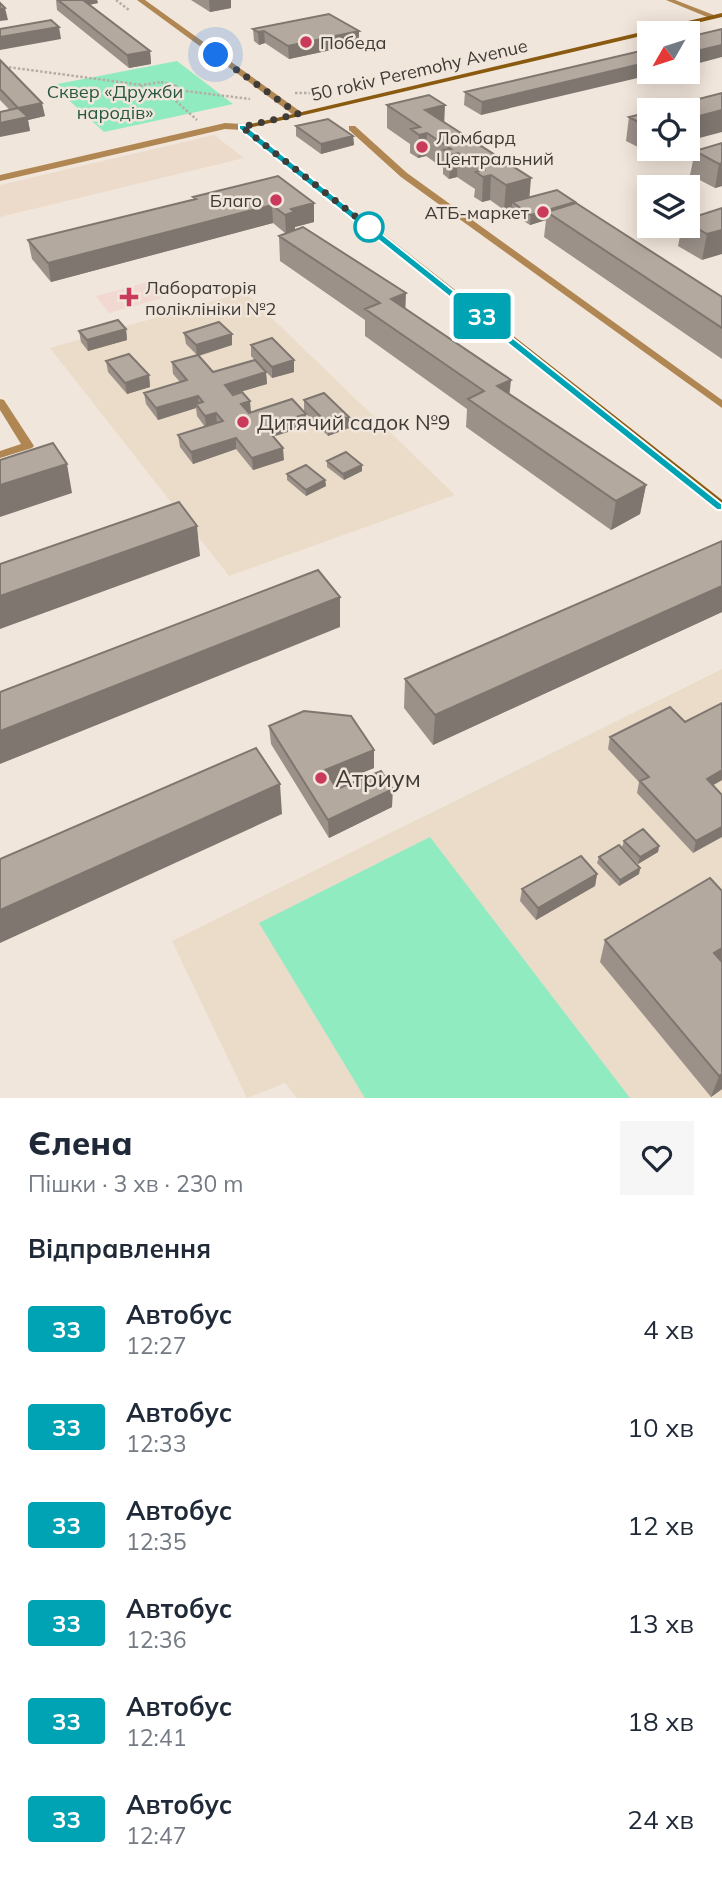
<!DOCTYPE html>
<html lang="uk">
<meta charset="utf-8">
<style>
:root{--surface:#fff;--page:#f6f6f7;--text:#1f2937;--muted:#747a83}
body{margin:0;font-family:Mulish,sans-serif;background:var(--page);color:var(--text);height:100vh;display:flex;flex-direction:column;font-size:26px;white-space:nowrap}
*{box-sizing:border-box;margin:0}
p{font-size:23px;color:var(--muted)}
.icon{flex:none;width:38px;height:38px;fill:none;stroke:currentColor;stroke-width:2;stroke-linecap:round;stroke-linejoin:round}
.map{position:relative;height:1098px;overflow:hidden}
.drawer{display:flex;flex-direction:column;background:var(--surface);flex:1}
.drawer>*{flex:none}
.badge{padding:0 14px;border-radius:5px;font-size:24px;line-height:46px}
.needle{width:46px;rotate:231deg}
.fabs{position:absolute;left:637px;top:21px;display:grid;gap:14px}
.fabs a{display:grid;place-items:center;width:63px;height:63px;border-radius:0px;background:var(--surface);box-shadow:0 4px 18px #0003;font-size:35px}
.you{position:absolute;width:35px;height:35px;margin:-18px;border:5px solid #fff;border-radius:50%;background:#1a73e8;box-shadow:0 0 0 10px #1a73e833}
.map>.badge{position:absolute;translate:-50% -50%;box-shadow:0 0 0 4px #fff}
h2{padding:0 28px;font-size:26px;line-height:63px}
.round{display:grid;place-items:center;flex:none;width:74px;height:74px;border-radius:0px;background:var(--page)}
.overview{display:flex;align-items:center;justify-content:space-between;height:119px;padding:0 28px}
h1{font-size:33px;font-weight:800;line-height:52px}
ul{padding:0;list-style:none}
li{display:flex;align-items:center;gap:21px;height:98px;padding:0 28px}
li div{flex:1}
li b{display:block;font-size:26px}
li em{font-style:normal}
li .badge{min-width:77px;font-weight:700;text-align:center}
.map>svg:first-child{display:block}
.built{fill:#ecdbca}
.education{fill:#eadcc9}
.medical{fill:#f1d8d1}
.green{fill:#90ebc1}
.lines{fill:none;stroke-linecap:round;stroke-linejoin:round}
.path{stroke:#b6aea5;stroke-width:2.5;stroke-dasharray:2.5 2;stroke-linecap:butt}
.service{fill:#b08753;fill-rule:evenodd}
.minor{fill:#b08753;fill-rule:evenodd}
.tertiary{fill:#b08753;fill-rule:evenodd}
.secondary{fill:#895a10;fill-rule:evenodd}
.wall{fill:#9b9189}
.shaded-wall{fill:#7e766f}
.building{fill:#b4a99f;stroke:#7e766f;stroke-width:2}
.line{fill:#00a3b4;stroke:#fff;stroke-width:2}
.walk{stroke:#3f3b37;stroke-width:7;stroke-dasharray:0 12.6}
.poi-dot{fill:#ca3a5b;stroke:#f1e6db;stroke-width:2.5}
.stop-dot{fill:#fff;stroke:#00a3b4;stroke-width:3.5}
.labels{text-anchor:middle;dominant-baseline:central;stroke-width:5;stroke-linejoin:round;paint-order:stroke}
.far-poi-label{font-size:18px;fill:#3f3b37;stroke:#f1e6db;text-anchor:start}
.far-street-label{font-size:18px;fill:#3f3b37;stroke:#f1e6db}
.far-park-label{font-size:18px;fill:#285843;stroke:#f1e6db}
.poi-label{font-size:21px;fill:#3f3b37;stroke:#f1e6db;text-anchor:start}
.near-poi-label{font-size:24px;fill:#3f3b37;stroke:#f1e6db;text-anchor:start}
</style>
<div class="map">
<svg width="722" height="1098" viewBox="0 0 722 1098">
<rect width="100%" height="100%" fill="#f1e6db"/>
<path class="built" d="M214,135l30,23 -244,59v-32z"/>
<path class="education" d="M245,292l210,203 -226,81 -179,-228z
M722,669v429h-425l-12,-15 -38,15 -75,-157z"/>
<path class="medical" d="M148,282l14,16 -53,15 -13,-17z"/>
<path class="green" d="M177,61l56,43 -129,28 -52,-47z
M430,837l200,261h-265l-106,-175z"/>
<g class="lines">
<path class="path" d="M116,0l13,10
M0,66l142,19
M161,82l15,4 1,4 -21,7 -19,-5 5,-7z
M177,90l73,9
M295,93h26
M169,95l28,25"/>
<path class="service" d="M349,126h6l52,47 315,227v8l-321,-231 -52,-47z
M0,399l4,1 30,46 -2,2 -32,10v-7l21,-7 -21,-34z"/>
<path class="minor" d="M666,0h9l44,17 -7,2z"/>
<path class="tertiary" d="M137,0h8l156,112v4h-6z
M225,123l17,1 4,3 -4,3 -17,-1 -225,52v-6z"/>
<path class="secondary" d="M722,13v4l-473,111 473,372v11l-5,-1 -479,-383z"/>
</g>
<path class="wall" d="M56,0h41l1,3 -9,2 61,46 1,13 -22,4 -72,-58z
M191,0h40v8l-21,4z
M253,29l106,15 -70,15 -24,-16 -6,2 -5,-4z
M649,49l-168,66 -17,-10 1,-13z
M0,60l45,56 -17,4 2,11 -30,-31z
M387,105l57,17 85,76 46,6 147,93v62l-178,-122 2,-17 -16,5 -19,-12 1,-5 -8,2 -14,-10 -8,2 -8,-5 1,-8 -18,-12 -8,2 -6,-5v-6l-17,-12 -8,2 -8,-5v-9l-23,-16z
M649,112v37h11l-12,3 -22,-11 3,-24z
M296,126l57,10 1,9 -33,9 -25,-18z
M722,143v43l-7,2 -25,-13 5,-24z
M278,176l36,46 -19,5v3l110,79 105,85 136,91 -6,29 -29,16 -145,-103 1,-18 -102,-73v-16l-85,-59 -1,-25 6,-3 -12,-10 -222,59 -19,-23 -4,-19 166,-40 -1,-3z
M722,208l-20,52 -24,-14 4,-20h6v-7z
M126,329l1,11 -39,11 -7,-9 -2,-11z
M184,333l48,12 -33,11 14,16h53l1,12 -34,10 18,18 56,14 -34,10 11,24 -31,10 -17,-21 -43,15 -13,-17 -2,-12 27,-8 -8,-11 -1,-8 -38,12 -12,-16 -2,-11 36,-11 -7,-8 -1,-12 25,-7 -11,-11z
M251,345l43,15v12l-22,6 -21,-22z
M106,361l43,14 1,12 -23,7 -19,-22z
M304,400l45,17v11l-21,8 -24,-24z
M327,461l35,10 -18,9 -17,-13z
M287,474l38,6 1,6 -20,10 -19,-16z
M722,541v71l-289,133 -29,-37 1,-29z
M722,703v77l-9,5 -20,68 -56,-60 2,-11 -31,-33 2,-12 75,-15z
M269,726l105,42 -40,16 3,5 55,18 -63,31 -58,-94z
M624,841l35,5 -1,6 -20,12 -16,-17z
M599,857l41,11 -1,6 -20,12 -22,-23z
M597,874l-2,12 -59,34 -16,-19 2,-12z
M722,891v198l-11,8 -111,-135 5,-22z"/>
<path class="shaded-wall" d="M77,0h20l1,3 -20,4z
M209,0h22v8l-21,4z
M5,8l3,12 -8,1v-12z
M59,27l2,12 -61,11v-13z
M264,31l1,12 -6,2 -1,-13z
M359,31v13l-70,15 -1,-13z
M722,45v12l-34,9v-13z
M150,51l1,13 -22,4 -2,-13z
M649,62v10h14l-182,43 1,-13z
M42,103l3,13 -17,4 2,11 -30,6v-14l18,-15z
M445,105l-1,23 -19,-18z
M722,110v22l-34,9v-22z
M427,133l-1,23 -8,2 1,-23z
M353,136l1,9 -33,9v-10z
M649,142v7h11l-12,3z
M458,153l-1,24 -8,2 2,-24z
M722,163v23l-7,2 4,-24z
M491,175l-1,25 -8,2 1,-25z
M531,178l-2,25 -17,-1v6l-8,2 2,-25z
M575,202l-1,10h-27l-1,8 -16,5 1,-10z
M314,203v19l-19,5v4l-9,3 -1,-19 6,-6z
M272,205l1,18 -222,59 -3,-19z
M722,230v24l-20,6 5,-26z
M406,293l-1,27 -14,-21z
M126,329l1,11 -39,11 -1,-11z
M232,334v11l-35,11 -1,-11z
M294,360v12l-22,6v-11z
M266,372l1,12 -41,12 -1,-11z
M149,375l1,12 -23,7 -2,-11z
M511,380l-3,28 -11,-22z
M198,396l1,11 -3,-3v4l-38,12 -2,-12z
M250,401l1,11 -9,3 -1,-11z
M216,413l1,11 -11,4 -1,-12z
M306,414l1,12 -41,13 -1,-12z
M349,417v11l-21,8v-12z
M236,438v11l-43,15 -2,-12z
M283,448l1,12 -31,10 -1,-12z
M67,464l5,29 -72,24v-32z
M362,465v6l-18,9 -1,-6z
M325,480l1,6 -20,10v-6z
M646,485l-6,29 -29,16 5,-29z
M197,526l3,30 -200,73v-33z
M722,586v26l-289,133 2,-30z
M340,597v30l-340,137v-33z
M374,750v18l-49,20v-18z
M722,770v10l-19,11 4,-12z
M280,784l2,30 -282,129v-33z
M393,789l-1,18 -63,31 -1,-18z
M722,827v10l-29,16 3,-12z
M659,846l-1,6 -20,12 2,-7z
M640,868l-1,6 -20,12 1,-6z
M597,874l-2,12 -59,34 2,-12z
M722,948v17l-8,-12z
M722,1074v15l-11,8 8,-21z"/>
<path class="building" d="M58,0h25l67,51 -23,4z
M0,3l5,5 -5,1z
M329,14l30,17 -71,15 -24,-15 -6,1 -5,-3z
M51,20l8,7 -59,10v-8z
M722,29v16l-34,8v-13h1l-1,-1v-2z
M649,49v13l-167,40 -17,-10z
M0,60l42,43 -24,5 -18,-19z
M722,93v17l-34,9v-9h-32z
M429,95l16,10 -20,5 106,68 -25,7 -15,-10 -8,2 -7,-5 8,-2 -26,-17 -7,2 -7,-5 7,-1 -24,-16 -8,2 -8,-6 9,-2 -33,-22z
M18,108l10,9 -28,6v-11z
M649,112v16l-20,-11z
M328,119l25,17 -32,8 -25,-18z
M722,143v20l-3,1 -24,-13z
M278,176l36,27 -23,6 3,3 -9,3 -13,-10 -224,58 -20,-23 168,-41 -3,-2z
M557,190l18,12 -44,13 -19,-13z
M576,203l146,94v31l-175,-116z
M722,208v22l-15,4 -19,-11v-4z
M303,227l103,66 -15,6 120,81 -14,6 149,99 -30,16 -148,-102 16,-8 -119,-82 15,-6 -101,-67z
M118,320l8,9 -39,11 -8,-9z
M219,322l13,12 -36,11 -12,-12z
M272,338l22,22 -22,7 -21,-22z
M129,354l20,21 -24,8 -19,-22z
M198,355l15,17 42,-12 11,12 -41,13 8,10 9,-3 8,9 -9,3 8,9 43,-14 14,15 -41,13 18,21 -31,10 -16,-20 -45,14 -13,-17 45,-14 -7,-8 -11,3 -9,-12 7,-2 -5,-6 -42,12 -12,-15 43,-13 -15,-18z
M324,393l25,24 -21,7 -24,-24z
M53,443l14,21 -67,21v-25z
M346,452l16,13 -19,9 -16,-13z
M306,465l19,15 -19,10 -19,-16z
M179,502l18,24 -197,70v-32z
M722,541v45l-287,129 -30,-36z
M318,570l22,27 -340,134v-39z
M722,703v67l-15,9 15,16v32l-26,14 -56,-60 9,-4 -39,-40 60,-30 15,15z
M304,711l47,5 23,34 -49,20 12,19 44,-18 12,18 -65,31 -59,-94z
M256,748l24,36 -280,126v-51z
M643,829l16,17 -19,11 -16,-16z
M619,845l21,23 -20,12 -21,-23z
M581,856l16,18 -59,34 -16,-19z
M710,878l12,13v57l-8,5 8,9v112l-3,2 -114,-136z"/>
<path class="line" d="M239,125h6l477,379v6h-5l-478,-381z"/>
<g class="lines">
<path class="walk" d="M216,55l82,59 -56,13 127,100"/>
</g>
<g class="poi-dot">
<circle cx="306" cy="42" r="7"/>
<circle cx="422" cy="147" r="7"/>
<circle cx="276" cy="200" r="7"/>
<circle cx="543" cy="212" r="7"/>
<path d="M125.5 286.5h7v7h7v7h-7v7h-7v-7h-7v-7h7z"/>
<circle cx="243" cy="422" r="7"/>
<circle cx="321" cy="778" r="7"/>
</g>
<circle class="stop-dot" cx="369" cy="227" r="14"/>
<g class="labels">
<g class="far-poi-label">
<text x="320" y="42">Победа</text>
<text x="436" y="137">Ломбард<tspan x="436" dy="21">Центральний</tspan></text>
<text x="262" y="200" text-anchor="end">Благо</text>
<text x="529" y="212" text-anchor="end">АТБ-маркет</text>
<text x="145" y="287">Лабораторія<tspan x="145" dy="21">поліклініки №2</tspan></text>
</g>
<g class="far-street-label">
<text transform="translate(419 70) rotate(-13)">50 rokiv Peremohy Avenue</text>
</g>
<g class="far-park-label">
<text x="115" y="91">Сквер «Дружби<tspan x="115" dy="21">народів»</tspan></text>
</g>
<g class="poi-label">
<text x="257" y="422">Дитячий садок №9</text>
</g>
<g class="near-poi-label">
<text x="335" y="778">Атриум</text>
</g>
</g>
</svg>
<div class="fabs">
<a><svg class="needle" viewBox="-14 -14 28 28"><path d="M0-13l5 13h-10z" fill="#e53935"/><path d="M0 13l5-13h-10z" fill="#747a83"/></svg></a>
<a><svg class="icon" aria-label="locate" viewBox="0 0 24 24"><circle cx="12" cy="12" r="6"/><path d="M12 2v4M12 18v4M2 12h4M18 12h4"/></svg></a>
<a><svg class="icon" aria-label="layers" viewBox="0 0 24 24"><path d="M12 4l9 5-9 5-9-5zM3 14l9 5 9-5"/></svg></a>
</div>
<div class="you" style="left:216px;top:55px"></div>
<b class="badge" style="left:482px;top:316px;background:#00a3b4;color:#fff">33</b>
</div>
<section class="drawer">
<div class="overview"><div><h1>Єлена</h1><p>Пішки · 3 хв · 230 m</p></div><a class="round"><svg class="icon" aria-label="heart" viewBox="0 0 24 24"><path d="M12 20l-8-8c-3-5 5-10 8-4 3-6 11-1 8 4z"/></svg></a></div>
<h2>Відправлення</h2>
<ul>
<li><span class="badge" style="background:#00a3b4;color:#fff">33</span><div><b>Автобус</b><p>12:27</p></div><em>4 хв</em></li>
<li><span class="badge" style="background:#00a3b4;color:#fff">33</span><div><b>Автобус</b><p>12:33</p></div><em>10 хв</em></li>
<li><span class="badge" style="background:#00a3b4;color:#fff">33</span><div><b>Автобус</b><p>12:35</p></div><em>12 хв</em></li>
<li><span class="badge" style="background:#00a3b4;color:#fff">33</span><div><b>Автобус</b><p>12:36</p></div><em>13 хв</em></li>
<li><span class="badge" style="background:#00a3b4;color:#fff">33</span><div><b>Автобус</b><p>12:41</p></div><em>18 хв</em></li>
<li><span class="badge" style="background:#00a3b4;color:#fff">33</span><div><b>Автобус</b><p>12:47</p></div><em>24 хв</em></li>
</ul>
</section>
